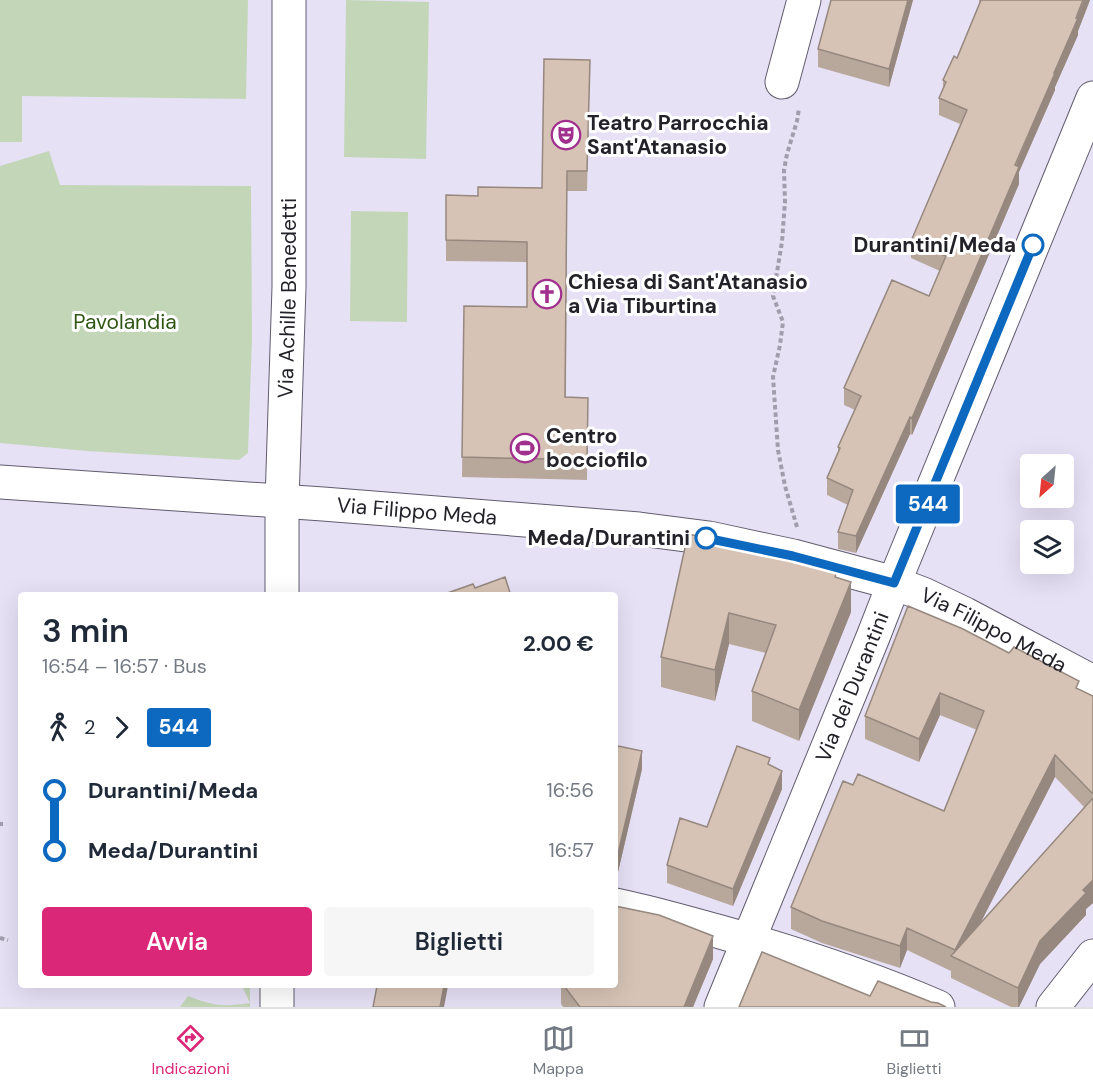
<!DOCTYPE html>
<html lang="it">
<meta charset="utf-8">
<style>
:root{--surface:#fff;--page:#f6f6f7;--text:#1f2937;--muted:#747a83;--line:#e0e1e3;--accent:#db2777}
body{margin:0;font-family:"DM Sans",sans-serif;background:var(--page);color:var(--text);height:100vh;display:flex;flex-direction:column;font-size:22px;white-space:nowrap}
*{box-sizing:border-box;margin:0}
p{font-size:20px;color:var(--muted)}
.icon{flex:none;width:33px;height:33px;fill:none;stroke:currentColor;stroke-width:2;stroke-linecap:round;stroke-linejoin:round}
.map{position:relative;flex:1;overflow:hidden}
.sheet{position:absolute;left:18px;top:592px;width:600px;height:396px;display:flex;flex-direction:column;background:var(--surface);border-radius:6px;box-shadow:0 6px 24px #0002}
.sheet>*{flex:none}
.badge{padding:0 12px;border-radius:4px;font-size:21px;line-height:39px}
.needle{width:39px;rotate:207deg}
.fabs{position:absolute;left:1020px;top:454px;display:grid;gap:12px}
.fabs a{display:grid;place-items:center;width:54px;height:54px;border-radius:6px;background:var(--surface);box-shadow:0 6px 24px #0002;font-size:30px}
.map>.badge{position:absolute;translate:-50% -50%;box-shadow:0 0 0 3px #fff}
.legs{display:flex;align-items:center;gap:9px;height:66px;padding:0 24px;font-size:20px}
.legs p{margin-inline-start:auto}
.summary{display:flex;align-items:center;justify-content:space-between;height:102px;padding:0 24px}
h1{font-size:33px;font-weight:600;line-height:45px}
.primary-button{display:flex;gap:12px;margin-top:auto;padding:12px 24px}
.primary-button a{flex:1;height:69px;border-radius:6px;background:var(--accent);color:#fff;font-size:24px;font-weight:600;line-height:69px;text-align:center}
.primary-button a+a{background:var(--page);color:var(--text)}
ul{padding:0 24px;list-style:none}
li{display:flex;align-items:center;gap:21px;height:60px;font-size:22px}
li i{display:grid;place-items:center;width:9px;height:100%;margin:0 8px;background:currentColor}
li i::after{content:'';width:15px;height:15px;margin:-8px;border:4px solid;border-radius:50%;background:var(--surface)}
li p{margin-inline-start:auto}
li:first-child i{background:linear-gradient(#0000 50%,currentColor 0)}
li:last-child i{background:linear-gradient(currentColor 50%,#0000 0)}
.tabs{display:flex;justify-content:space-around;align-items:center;height:84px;border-top:2px solid var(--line);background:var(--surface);font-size:16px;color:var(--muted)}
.tabs a{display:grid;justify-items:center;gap:3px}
.tabs .on{color:var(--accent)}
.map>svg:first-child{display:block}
.green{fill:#c3d7b8}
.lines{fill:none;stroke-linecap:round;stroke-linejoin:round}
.minor-casing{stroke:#615c6d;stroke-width:35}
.tertiary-casing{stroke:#615c6d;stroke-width:35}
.path{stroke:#a29dad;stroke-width:4;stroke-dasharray:4.5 3;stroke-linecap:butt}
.minor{stroke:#fff;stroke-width:33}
.tertiary{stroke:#fff;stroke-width:33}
.wall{fill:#b8a89c;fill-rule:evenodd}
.shaded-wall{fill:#96887f}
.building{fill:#d6c3b5;stroke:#96887f;stroke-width:1.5}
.line-1-casing{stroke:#fff;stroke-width:14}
.line-1{stroke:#0c69bf;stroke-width:9}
.stop-1-dot{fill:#fff;stroke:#0c69bf;stroke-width:3}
.labels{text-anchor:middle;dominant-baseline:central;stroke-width:6;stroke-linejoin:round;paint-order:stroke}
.poi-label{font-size:21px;font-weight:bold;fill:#242229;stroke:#fff;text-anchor:start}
.stop-label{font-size:21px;font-weight:bold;fill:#242229;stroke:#fff;text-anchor:end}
.street-label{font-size:21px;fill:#242229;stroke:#fff}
.park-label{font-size:21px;fill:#305614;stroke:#fff}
</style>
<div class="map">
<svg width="1093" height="1007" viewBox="0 0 1093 1007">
<rect width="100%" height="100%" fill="#e7e1f6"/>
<path class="green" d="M0,0h248l-2,99 -224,-3v46h-22z
M346,0l83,2 -3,157 -82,-2z
M49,151l11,34 191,1 1,152 -4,115 -9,7 -152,-9 -87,-8v-277z
M351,211l57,1 -1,110 -57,-1z
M242,986h8v21h-70l8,-11c26,10 34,11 62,7z"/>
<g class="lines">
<g class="minor-casing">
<g id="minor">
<path d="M782,82l22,-82"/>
<path id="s1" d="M0,482l323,22 228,18 88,7 70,9 84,18 101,27 29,11 42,20 128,68"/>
<path id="s2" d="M282,596v-95l7,-214v-287"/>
<path d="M615,905c35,7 68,17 102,26 75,21 149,45 221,76"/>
<path d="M277,1007v-21"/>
<path d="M1053,1007l40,-51"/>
</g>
</g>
<g class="tertiary-casing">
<g id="tertiary">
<path id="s3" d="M721,1007l152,-370 21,-54 199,-485"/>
</g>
</g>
<path class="path" d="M797,527l-12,-41 -7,-36 -5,-73 7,-32 3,-23 -10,-26 9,-54 3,-40 -1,-32 3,-16 10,-33 2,-13
M0,824h3
M0,938l8,2"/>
<use href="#minor" class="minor"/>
<use href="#tertiary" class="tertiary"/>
</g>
<path class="wall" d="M913,0l-24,87 -71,-20v-18z
M979,0h111l-12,31v4l-23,52v3l-36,82v12l-107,251 -2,-1 -54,119 -18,-4v-17l10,-27 -21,-10v-17l11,-26v-5l17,-37 -11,-5v-17l85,-92 11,-25 -29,-13v-17l49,-117 -21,-9v-17l4,-10v-8l14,-22 22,-52z
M590,60l-3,131h-20l-1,206 22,1 -1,82 -125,-3 2,-171 63,1v-45l-81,-1v-66l32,1 64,-8z
M688,534l150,44 13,34 -52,129 -47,-20v-30l14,-38 -37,-9 -14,57 -54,-14v-30z
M908,606l185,90v207l-7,6v6l-46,49 -21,43h-8l-60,-29v-7l-44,-21 -7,18 -78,-25 -31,-14v-22l62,-122 91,26 33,-81 -37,-15 -21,47 -54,-23v-23zM1055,777l29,30 -104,117z
M615,753l27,16 -24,103 -3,-1z
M770,765l12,24 -49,117 -66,-23v-18z
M713,959l-20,48h-130l-2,-3v-18h54z"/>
<path class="shaded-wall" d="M908,0h5l-24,87v-18z
M1084,0h6l-12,31v4l-23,52v3l-36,82v12l-107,251v-17z
M910,417v17l-54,119v-17z
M851,582v30l-52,129v-31z
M729,613v31l-14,57v-31z
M940,693v22l-21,47v-23z
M642,751v18l-24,103v-18z
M1055,755v22l-94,184 -6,-3v-8z
M782,771v18l-49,117v-17z
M1093,880v23l-7,6v6l-46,49 -21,43h-1v-19l22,-47 43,-51z
M907,928v22l-7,18v-22z
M713,936v23l-20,48h-9z
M444,986h4l-4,21h-4z"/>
<path class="building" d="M831,0h77l-19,69 -71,-20z
M981,0h102l-7,18h2l-24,55h1l-40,92 4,2 -107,251 -2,-1 -54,119 -18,-4 15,-42 -26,-12 13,-30 -2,-1 23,-51 -17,-8 48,-108 37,16 17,-40 -35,-15 56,-131 -28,-12 7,-16 -3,-2 11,-24 3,2z
M544,59l46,1 -3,111h-20l-2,226 23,1 -1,62 -125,-3 2,-151 63,1v-65l-81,-2v-45l32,1v-9l64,1z
M688,534l150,32 -3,11 16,5 -52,128 -47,-19 24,-66 -47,-12 -14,57 -54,-13z
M505,577l6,19h-72l34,-12 2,4z
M908,606l55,23 46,24 5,-6 65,34 -3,7 17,8v98l-38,-39 -100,195 -48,-22 -7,18 -78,-25 -31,-14 52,-126 10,4 5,-11 86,37 40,-100 -44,-18 -21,46 -54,-23z
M618,746l24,5 -24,103h-3v-101h1z
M737,746l33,12 -2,6 14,7 -49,118 -66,-24 13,-47 27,9z
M1093,798v82l-10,10 3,3 -46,48 -22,47 -67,-32z
M615,906l44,9 54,21 -29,71h-104l-16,-21h51z
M762,952l108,44 8,-15 53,21 7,1 8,4h-207z
M377,986h67l-4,21h-67z"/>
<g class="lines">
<g class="line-1-casing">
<path id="line-1" d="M706,538l87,18 101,27 139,-338"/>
</g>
<use href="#line-1" class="line-1"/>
</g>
<defs>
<g id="theatre-ring" transform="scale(1.5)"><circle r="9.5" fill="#fff" stroke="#a02f8d" stroke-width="1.5"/><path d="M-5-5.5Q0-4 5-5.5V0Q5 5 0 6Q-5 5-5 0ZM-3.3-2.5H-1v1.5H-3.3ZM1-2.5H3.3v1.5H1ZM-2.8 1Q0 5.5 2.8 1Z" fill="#a02f8d"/></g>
<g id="church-ring" transform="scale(1.5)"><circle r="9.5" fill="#fff" stroke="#a02f8d" stroke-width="1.5"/><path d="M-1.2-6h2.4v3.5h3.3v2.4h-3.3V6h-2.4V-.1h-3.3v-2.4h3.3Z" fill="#a02f8d"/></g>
<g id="stadium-ring" transform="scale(1.5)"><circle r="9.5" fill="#fff" stroke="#a02f8d" stroke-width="1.5"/><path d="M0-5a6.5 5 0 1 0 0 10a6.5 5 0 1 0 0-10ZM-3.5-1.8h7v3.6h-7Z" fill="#a02f8d"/></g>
</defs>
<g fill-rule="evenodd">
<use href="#theatre-ring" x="566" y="135"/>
<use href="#church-ring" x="547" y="294"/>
<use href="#stadium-ring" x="525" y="448"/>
</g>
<g class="stop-1-dot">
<circle cx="1033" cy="245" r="10"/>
<circle cx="706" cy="538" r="10"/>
</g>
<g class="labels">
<g class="poi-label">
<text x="587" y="123">Teatro Parrocchia<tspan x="587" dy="24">Sant'Atanasio</tspan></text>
<text x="568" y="282">Chiesa di Sant'Atanasio<tspan x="568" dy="24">a Via Tiburtina</tspan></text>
<text x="546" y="436">Centro<tspan x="546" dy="24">bocciofilo</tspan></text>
</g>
<g class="stop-label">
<text x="1016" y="245">Durantini/Meda</text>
<text x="690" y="538">Meda/Durantini</text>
</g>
<g class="street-label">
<text stroke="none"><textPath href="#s2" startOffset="298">Via Achille Benedetti</textPath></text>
<text stroke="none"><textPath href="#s1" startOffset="418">Via Filippo Meda</textPath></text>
<text stroke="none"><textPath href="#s1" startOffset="1012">Via Filippo Meda</textPath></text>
<text stroke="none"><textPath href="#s3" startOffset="346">Via dei Durantini</textPath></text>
</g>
<g class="park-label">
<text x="125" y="322">Pavolandia</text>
</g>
</g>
</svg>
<div class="fabs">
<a><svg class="needle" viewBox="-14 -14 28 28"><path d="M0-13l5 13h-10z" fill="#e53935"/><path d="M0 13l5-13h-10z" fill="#747a83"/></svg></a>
<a><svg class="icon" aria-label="layers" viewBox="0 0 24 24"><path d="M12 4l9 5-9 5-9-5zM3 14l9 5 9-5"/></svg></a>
</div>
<b class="badge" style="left:928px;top:504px;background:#0c69bf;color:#fff">544</b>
<section class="sheet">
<div class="summary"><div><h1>3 min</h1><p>16:54 – 16:57 · Bus</p></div><b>2.00 €</b></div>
<div class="legs"><svg class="icon" aria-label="walk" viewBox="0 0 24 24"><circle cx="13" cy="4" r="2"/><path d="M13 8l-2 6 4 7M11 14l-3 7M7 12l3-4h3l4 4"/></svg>2<svg class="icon" aria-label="forward" viewBox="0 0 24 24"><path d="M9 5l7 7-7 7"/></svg><b class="badge" style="background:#0c69bf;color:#fff">544</b></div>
<ul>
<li><i style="color:#0c69bf"></i><b>Durantini/Meda</b><p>16:56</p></li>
<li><i style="color:#0c69bf"></i><b>Meda/Durantini</b><p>16:57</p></li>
</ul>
<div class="primary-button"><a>Avvia</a><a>Biglietti</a></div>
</section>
</div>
<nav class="tabs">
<a class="on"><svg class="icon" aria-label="directions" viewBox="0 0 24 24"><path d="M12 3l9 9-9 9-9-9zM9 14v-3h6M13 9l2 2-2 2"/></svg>Indicazioni</a>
<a><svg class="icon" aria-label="map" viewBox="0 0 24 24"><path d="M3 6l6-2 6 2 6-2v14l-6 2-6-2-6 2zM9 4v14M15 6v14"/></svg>Mappa</a>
<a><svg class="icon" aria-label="tickets" viewBox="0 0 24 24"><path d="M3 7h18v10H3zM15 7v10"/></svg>Biglietti</a>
</nav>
